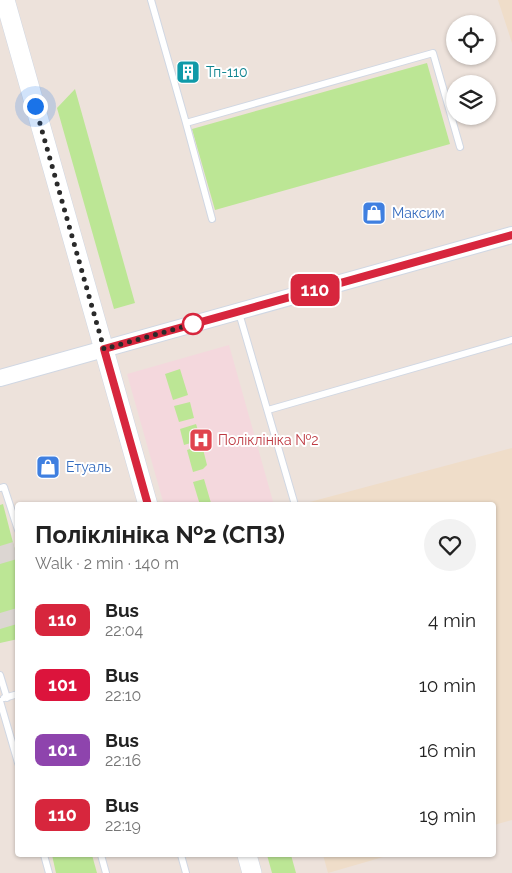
<!DOCTYPE html>
<meta charset="utf-8">
<style>
:root{--surface:#fff;--page:#f2f2f2;--text:#222;--muted:#767676}
body{margin:0;font-family:Raleway,sans-serif;background:var(--page);color:var(--text);height:100vh;display:flex;flex-direction:column;font-size:19px;white-space:nowrap}
*{box-sizing:border-box;margin:0}
p{font-size:16px;color:var(--muted)}
.icon{flex:none;width:28px;height:28px;fill:none;stroke:currentColor;stroke-width:2;stroke-linecap:round;stroke-linejoin:round}
.map{position:relative;flex:1;overflow:hidden}
.side{position:absolute;left:15px;top:502px;width:481px;height:355px;display:flex;flex-direction:column;background:var(--surface);border-radius:5px;box-shadow:0 1px 4px #0004}
.side>*{flex:none}
.badge{padding:0 10px;border-radius:8px;font-size:18px;line-height:32px}
.buttons{position:absolute;left:446px;top:15px;display:grid;gap:10px}
.buttons a{display:grid;place-items:center;width:50px;height:50px;border-radius:50%;background:var(--surface);box-shadow:0 1px 4px #0004;font-size:25px}
.you{position:absolute;width:25px;height:25px;margin:-12px;border:4px solid #fff;border-radius:50%;background:#1a73e8;box-shadow:0 0 0 8px #1a73e833}
.map>.badge{position:absolute;translate:-50% -50%;box-shadow:0 0 0 2px #fff}
.round{display:grid;place-items:center;flex:none;width:52px;height:52px;border-radius:26px;background:var(--page)}
.head{display:flex;align-items:center;justify-content:space-between;height:85px;padding:0 20px}
h1{font-size:24px;font-weight:700;line-height:38px}
ul{padding:0;list-style:none}
li{display:flex;align-items:center;gap:15px;height:65px;padding:0 20px}
li div{flex:1}
li b{display:block;font-size:19px}
li em{font-style:normal}
li .badge{min-width:55px;font-weight:700;text-align:center}
.map>svg:first-child{display:block}
.education{fill:#efddc9}
.medical{fill:#f4d8dd}
.green{fill:#bce695}
.plaza{fill:#dcd6d2}
.lines{fill:none;stroke-linecap:round;stroke-linejoin:round}
.service-casing{stroke:#d0d7e3;stroke-width:8}
.tertiary-casing{stroke:#d0d7e3;stroke-width:18}
.secondary-casing{stroke:#d0d7e3;stroke-width:20}
.service{stroke:#fff;stroke-width:6}
.tertiary{stroke:#fff;stroke-width:16}
.secondary{stroke:#fff;stroke-width:19}
.line-casing{stroke:#fff;stroke-width:11}
.line{stroke:#d7263d;stroke-width:8}
.walk{stroke:#2a2a2a;stroke-width:5;stroke-dasharray:0 9}
.stop-dot{fill:#fff;stroke:#d7263d;stroke-width:2.5}
.labels{text-anchor:middle;dominant-baseline:central;stroke-width:4;stroke-linejoin:round;paint-order:stroke}
.culture-label{font-size:14px;fill:#0d838f;stroke:#fff;text-anchor:start}
.shop-label{font-size:14px;fill:#366cbe;stroke:#fff;text-anchor:start}
.health-label{font-size:14px;fill:#be3a42;stroke:#fff;text-anchor:start}
</style>
<div class="map">
<svg width="512" height="873" viewBox="0 0 512 873">
<rect width="100%" height="100%" fill="#ede2db"/>
<path class="education" d="M498,0h14v43z
M512,448v372l-18,5v-320h-187l-1,-2z
M323,855h67l-62,18z"/>
<path class="medical" d="M229,345l45,160h-110l-37,-131z"/>
<path class="green" d="M427,63l23,81 -235,66 -23,-81z
M75,89l60,214 -21,6 -57,-201z
M180,369l8,26 -15,5 -8,-26z
M190,402l4,16 -15,4 -5,-16z
M196,424l5,16 -17,5 -4,-16z
M202,445l5,20 -4,4 -10,3 -6,-22z
M204,479l7,24v2h-11l-7,-23z
M3,504l14,54 1,81 -18,4v-138z
M52,855h40l5,18h-41z
M267,855h24l5,18h-24z"/>
<path class="plaza" d="M13,542l4,17 -17,5v-18z
M17,608v16l-17,5v-16z"/>
<g class="lines">
<g class="service-casing">
<path id="service" d="M151,0l35,123 247,-70 27,94
M186,123l26,96
M239,313l56,192
M268,410l244,-70
M0,488l4,-1 14,43
M0,675l7,23
M4,698l14,-4
M0,701l18,62
M44,855l5,18
M101,855l5,18
M181,855l5,18"/>
</g>
<g class="tertiary-casing">
<path id="tertiary" d="M0,378l512,-143"/>
</g>
<g class="secondary-casing">
<path id="secondary" d="M5,0l143,505
M247,855l5,18"/>
</g>
<use href="#service" class="service"/>
<use href="#tertiary" class="tertiary"/>
<use href="#secondary" class="secondary"/>
</g>
<g class="lines">
<g class="line-casing">
<path id="line" d="M148,505l-44,-156 408,-114"/>
</g>
<use href="#line" class="line"/>
<path class="walk" d="M35,106l69,243 89,-25"/>
</g>
<defs>
<g id="building-square" transform="scale(1.25)"><rect x="-9" y="-9" width="18" height="18" rx="4" fill="#0f9aa8" stroke="#fff"/><path d="M-4-6H4V6H1V3H-1V6H-4ZM-2.5-4.3h1.7v1.8h-1.7ZM.8-4.3h1.7v1.8H.8ZM-2.5-1h1.7V.8h-1.7ZM.8-1h1.7V.8H.8Z" fill="#fff"/></g>
<g id="shop-square" transform="scale(1.25)"><rect x="-9" y="-9" width="18" height="18" rx="4" fill="#3f7fe0" stroke="#fff"/><path d="M-5-2.5h2.3a2.7 3.5 0 0 1 5.4 0H5L5.5 6h-11ZM-1.5-2.5h3a1.5 2.3 0 0 0-3 0Z" fill="#fff"/></g>
<g id="hospital-square" transform="scale(1.25)"><rect x="-9" y="-9" width="18" height="18" rx="4" fill="#e0444e" stroke="#fff"/><path d="M-5-5h3v3.5h4V-5h3V5h-3V1.5h-4V5h-3Z" fill="#fff"/></g>
</defs>
<g fill-rule="evenodd">
<use href="#building-square" x="188" y="72"/>
<use href="#shop-square" x="374" y="213"/>
<use href="#hospital-square" x="201" y="440"/>
<use href="#shop-square" x="48" y="467"/>
</g>
<circle class="stop-dot" cx="193" cy="324" r="10"/>
<g class="labels">
<g class="culture-label">
<text x="206" y="72">Тп-110</text>
</g>
<g class="shop-label">
<text x="392" y="213">Максим</text>
<text x="66" y="467">Етуаль</text>
</g>
<g class="health-label">
<text x="218" y="440">Поліклініка №2</text>
</g>
</g>
</svg>
<div class="buttons">
<a><svg class="icon" aria-label="locate" viewBox="0 0 24 24"><circle cx="12" cy="12" r="6"/><path d="M12 2v4M12 18v4M2 12h4M18 12h4"/></svg></a>
<a><svg class="icon" aria-label="layers" viewBox="0 0 24 24"><path d="M12 4l9 5-9 5-9-5zM3 14l9 5 9-5"/></svg></a>
</div>
<div class="you" style="left:35px;top:106px"></div>
<b class="badge" style="left:315px;top:290px;background:#d7263d;color:#fff">110</b>
<section class="side">
<div class="head"><div><h1>Поліклініка №2 (СПЗ)</h1><p>Walk · 2 min · 140 m</p></div><a class="round"><svg class="icon" aria-label="heart" viewBox="0 0 24 24"><path d="M12 20l-8-8c-3-5 5-10 8-4 3-6 11-1 8 4z"/></svg></a></div>
<ul>
<li><span class="badge" style="background:#d7263d;color:#fff">110</span><div><b>Bus</b><p>22:04</p></div><em>4 min</em></li>
<li><span class="badge" style="background:#dc143c;color:#fff">101</span><div><b>Bus</b><p>22:10</p></div><em>10 min</em></li>
<li><span class="badge" style="background:#8e44ad;color:#fff">101</span><div><b>Bus</b><p>22:16</p></div><em>16 min</em></li>
<li><span class="badge" style="background:#d7263d;color:#fff">110</span><div><b>Bus</b><p>22:19</p></div><em>19 min</em></li>
</ul>
</section>
</div>
